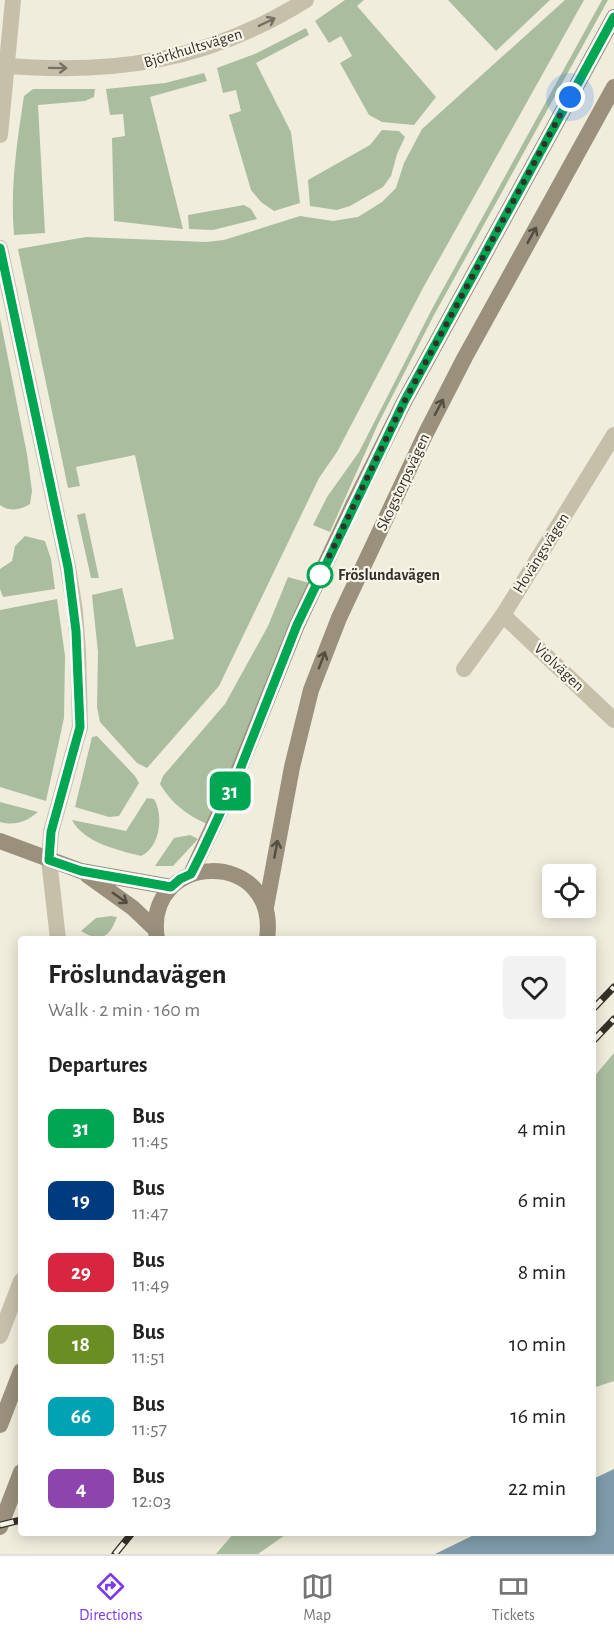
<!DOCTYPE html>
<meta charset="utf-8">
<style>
:root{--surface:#fff;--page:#f2f2f2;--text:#222;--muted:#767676;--line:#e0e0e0;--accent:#7c3aed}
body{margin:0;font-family:"Alegreya Sans",sans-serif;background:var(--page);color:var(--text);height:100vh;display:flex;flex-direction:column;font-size:22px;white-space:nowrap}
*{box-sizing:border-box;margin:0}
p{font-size:20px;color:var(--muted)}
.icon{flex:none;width:33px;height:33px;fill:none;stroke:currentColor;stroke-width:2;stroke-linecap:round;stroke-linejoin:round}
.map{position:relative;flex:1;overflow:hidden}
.panel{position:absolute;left:18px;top:936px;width:578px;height:600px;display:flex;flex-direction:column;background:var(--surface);border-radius:6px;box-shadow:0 3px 15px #0003}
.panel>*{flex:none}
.badge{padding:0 12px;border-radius:9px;font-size:21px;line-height:39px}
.fabs{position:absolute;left:542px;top:864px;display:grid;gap:12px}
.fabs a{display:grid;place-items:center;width:54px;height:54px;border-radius:6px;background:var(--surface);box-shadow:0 3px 15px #0003;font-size:30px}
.you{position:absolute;width:30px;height:30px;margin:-15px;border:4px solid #fff;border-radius:50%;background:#1a73e8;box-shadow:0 0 0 9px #1a73e833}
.map>.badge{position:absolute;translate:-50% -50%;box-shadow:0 0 0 3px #fff}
h2{padding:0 30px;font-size:22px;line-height:54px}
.round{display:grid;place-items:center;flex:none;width:63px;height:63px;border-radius:6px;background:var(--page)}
.overview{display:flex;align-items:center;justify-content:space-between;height:102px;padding:0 30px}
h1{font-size:28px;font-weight:700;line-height:45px}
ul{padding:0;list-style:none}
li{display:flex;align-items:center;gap:18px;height:72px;padding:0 30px}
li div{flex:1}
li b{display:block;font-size:22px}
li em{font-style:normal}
li .badge{min-width:66px;font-weight:700;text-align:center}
.tab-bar{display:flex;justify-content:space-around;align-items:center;height:84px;border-top:2px solid var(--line);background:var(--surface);font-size:16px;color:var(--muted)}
.tab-bar a{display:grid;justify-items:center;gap:3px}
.tab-bar .on{color:var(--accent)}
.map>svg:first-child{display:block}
.green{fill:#aabd9f}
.water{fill:#7f9baa}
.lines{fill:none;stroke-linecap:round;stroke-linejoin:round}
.minor{stroke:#c6c0ab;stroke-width:16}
.secondary{stroke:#9a907c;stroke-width:16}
.rail-casing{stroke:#353029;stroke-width:7}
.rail{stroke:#f8f5e9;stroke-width:4.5;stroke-dasharray:14;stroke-linecap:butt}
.oneway{stroke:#767164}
.oneway2{stroke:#534d42}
.line-casing{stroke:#fff;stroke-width:14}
.line{stroke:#00a651;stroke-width:9}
.walk{stroke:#353029;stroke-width:6;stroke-dasharray:0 10.8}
.stop-dot{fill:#fff;stroke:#00a651;stroke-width:3}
.labels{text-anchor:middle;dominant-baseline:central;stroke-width:4.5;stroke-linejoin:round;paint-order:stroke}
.street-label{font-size:16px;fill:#353029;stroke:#f8f5e9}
.stop-label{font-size:16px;font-weight:bold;fill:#353029;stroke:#f8f5e9;text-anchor:start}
</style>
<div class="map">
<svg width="614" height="1554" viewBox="0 0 614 1554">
<rect width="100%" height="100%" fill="#f0eddd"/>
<path class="green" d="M345,0h19l-7,6 79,91 -22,28 -32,-3 -13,-7 -29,-52 12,-7 -11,-20 -12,7 -14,-22z
M448,0h102l-54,51z
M565,0h19l-161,288 -86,164 -18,26 -100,208 -72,82 -10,-5 -37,-41 -3,-15 1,-55 -6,-57 30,-7 14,59 38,-8 -39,-184 -59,12 4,19 -12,2 -50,-239 68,-12 120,5 18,-2 76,-24 33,5 25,-4 24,-15 14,-14 8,-25 18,-34z
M602,0h6l-174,315 -56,109 -48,108 -17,-7 14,-28 32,-45 73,-143z
M306,28l3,7 -53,28 35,69 9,71 -26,8 -13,-9 -10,-12 -22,-75 12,-4 -5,-21 -13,3 -6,-25 40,-15z
M204,73l3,8 -57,16 33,132 -69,-8 -2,-83 13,-2 -2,-22 -13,1 -4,-26 59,-6z
M33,89h62l-1,8 -9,4 -47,4 7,128 -31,2c-4,-47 3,-93 10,-139z
M382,130l17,1 6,6 -8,17 -6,22 -8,11 -33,19 -13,4 -27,-4 -2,-26 62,-35z
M244,205l7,4 6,10 -44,11 -24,-1 -1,-14z
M0,318l27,136 5,37 -2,13c-10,6 -20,8 -30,1z
M85,513l14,65h-8l-14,-63z
M25,536l20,5 6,18 4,30 -52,8 -3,-8v-20l12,-8 3,-15z
M288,577l21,6 -84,203 -18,38c-20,-9 -36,-21 -47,-40l3,-8 62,-72 43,-78z
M57,599l8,57 -1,62 -18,83 -46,-14v-177z
M97,736l38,40 4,7 -20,33 -10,1 -34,-10 17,-70z
M147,798l7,1c10,17 6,48 -13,57 -23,-6 -57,-13 -69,-36l54,11z
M0,802l38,10c-12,10 -23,14 -38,10z
M190,835l8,4 -25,27h-18l19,-28z
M111,916l6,1c-8,21 -16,26 -36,14l15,-13z
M614,1053v328l-21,7v-310z
M234,1533h54l-30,21h-42z"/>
<path class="water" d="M614,1469v85h-179l43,-21h114l1,-54z"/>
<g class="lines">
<path class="minor" d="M0,65c112,11 209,-4 306,-65
M0,135l13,-135
M0,248l68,319 7,44 3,40 2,76 -29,105 -2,28 9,79
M503,615l111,105
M464,669l39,-54 111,-180
M0,1336l21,-55"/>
<path class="secondary" d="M0,841l81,30 90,16
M191,874l45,-97 61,-152 57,-122 50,-101 210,-385
M87,875l46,33 22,21
M266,907l26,-140 19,-77 28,-72 87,-185 39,-76 149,-270
M157,939c-15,-88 123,-93 110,0
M0,1425l21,-54
M0,1527l21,-55"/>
<g class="rail-casing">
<path id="rail" d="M592,1010l22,-23
M592,1042l22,-23
M0,1525l21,-5
M115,1554l17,-21"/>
</g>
<use href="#rail" class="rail"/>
</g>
<defs><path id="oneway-shaft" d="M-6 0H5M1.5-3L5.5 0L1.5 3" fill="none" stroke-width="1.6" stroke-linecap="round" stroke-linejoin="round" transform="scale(1.5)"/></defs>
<g class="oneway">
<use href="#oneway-shaft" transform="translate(267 22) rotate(-26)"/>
<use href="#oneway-shaft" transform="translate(58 68) rotate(1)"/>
</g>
<g class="oneway2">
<use href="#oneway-shaft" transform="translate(532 235) rotate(-61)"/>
<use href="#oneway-shaft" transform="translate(439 407) rotate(-62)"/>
<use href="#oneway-shaft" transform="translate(322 660) rotate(-69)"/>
<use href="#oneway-shaft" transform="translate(276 849) rotate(-79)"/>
<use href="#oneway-shaft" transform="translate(120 898) rotate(35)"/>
</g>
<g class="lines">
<g class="line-casing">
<path id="line" d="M0,248l68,319 8,64 4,96 -29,105 -2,28 32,11 90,16 9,-8 11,-5 11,-22 35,-75 60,-152 107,-223 210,-385"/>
</g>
<use href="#line" class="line"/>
<path class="walk" d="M320,575l84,-173 166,-305"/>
</g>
<circle class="stop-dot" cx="320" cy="575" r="12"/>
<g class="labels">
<g class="street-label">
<text transform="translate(193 48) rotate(-17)">Björkhultsvägen</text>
<text transform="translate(403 482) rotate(-65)">Skogstorpsvägen</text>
<text transform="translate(541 553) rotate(-58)">Hovängsvägen</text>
<text transform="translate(559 667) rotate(43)">Violvägen</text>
</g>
<g class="stop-label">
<text x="338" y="575">Fröslundavägen</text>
</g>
</g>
</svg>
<div class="fabs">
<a><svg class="icon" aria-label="locate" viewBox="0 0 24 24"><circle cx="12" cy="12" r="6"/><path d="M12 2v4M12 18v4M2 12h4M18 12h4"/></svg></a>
</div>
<div class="you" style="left:570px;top:97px"></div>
<b class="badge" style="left:230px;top:791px;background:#00a651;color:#fff">31</b>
<section class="panel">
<div class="overview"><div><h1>Fröslundavägen</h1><p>Walk · 2 min · 160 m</p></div><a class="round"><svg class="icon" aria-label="heart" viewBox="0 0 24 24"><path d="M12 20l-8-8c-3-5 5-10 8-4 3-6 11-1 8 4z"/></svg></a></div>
<h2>Departures</h2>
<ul>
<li><span class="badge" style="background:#00a651;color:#fff">31</span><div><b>Bus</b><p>11:45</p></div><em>4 min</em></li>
<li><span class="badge" style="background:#003b80;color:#fff">19</span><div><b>Bus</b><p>11:47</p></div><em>6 min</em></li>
<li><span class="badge" style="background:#d7263d;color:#fff">29</span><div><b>Bus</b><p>11:49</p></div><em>8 min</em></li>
<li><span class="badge" style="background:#6b8e23;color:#fff">18</span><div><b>Bus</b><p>11:51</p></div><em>10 min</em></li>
<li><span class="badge" style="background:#00a3b4;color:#fff">66</span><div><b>Bus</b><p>11:57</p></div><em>16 min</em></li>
<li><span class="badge" style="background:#8e44ad;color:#fff">4</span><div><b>Bus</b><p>12:03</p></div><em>22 min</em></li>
</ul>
</section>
</div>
<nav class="tab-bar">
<a class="on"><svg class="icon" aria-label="directions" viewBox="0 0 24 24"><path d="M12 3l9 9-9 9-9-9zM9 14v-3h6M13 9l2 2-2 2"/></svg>Directions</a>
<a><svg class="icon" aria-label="map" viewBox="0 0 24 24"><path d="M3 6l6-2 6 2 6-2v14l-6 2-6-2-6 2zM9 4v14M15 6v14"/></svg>Map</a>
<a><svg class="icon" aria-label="tickets" viewBox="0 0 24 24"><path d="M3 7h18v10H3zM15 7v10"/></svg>Tickets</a>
</nav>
